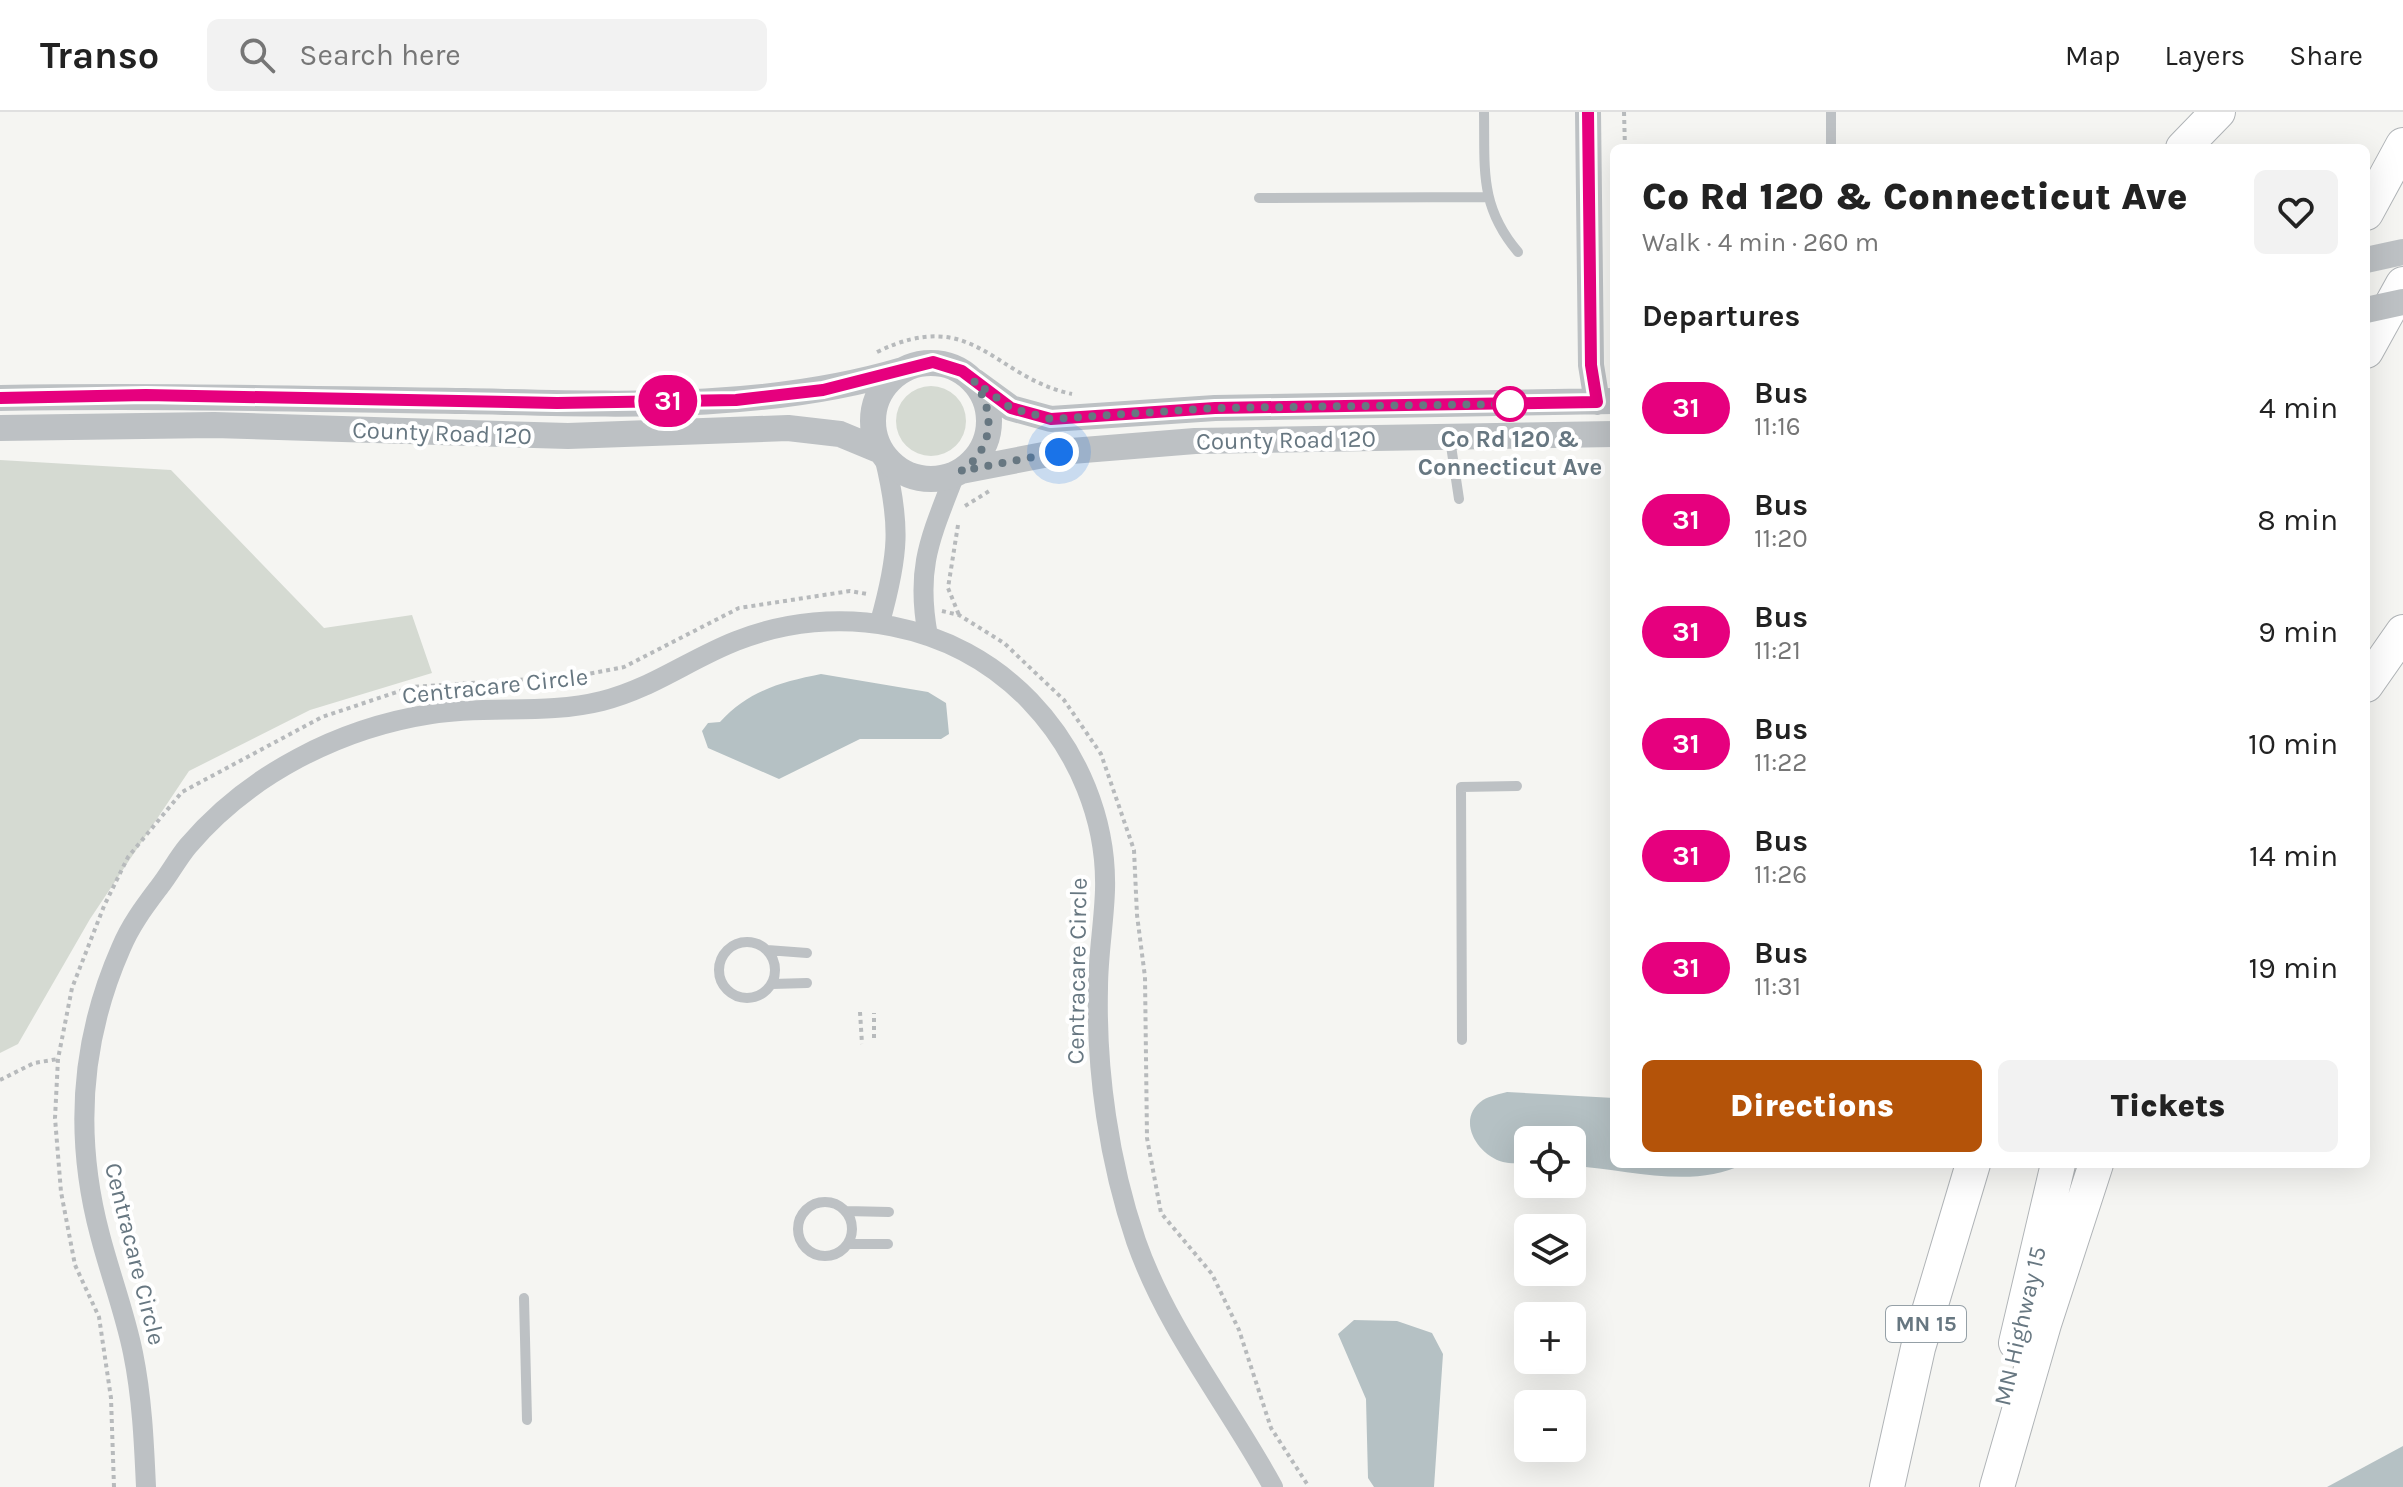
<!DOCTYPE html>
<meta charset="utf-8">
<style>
:root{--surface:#fff;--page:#f2f2f2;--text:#222;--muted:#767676;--line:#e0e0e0;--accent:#b45309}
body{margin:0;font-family:Karla,sans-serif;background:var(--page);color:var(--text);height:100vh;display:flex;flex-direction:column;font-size:30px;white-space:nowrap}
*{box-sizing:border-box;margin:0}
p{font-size:26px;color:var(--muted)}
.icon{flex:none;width:44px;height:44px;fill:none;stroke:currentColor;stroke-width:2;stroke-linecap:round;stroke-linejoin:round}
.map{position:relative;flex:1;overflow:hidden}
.panel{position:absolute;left:1610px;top:32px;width:760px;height:1024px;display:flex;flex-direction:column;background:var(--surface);border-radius:12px;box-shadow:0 8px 32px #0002}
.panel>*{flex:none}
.badge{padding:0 16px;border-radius:26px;font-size:28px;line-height:52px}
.tools{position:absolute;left:1514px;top:1014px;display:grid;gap:16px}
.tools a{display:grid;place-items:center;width:72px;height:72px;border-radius:12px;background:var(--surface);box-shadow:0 8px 32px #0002;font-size:40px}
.you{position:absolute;width:40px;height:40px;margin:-20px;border:6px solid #fff;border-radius:50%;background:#1a73e8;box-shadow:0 0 0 12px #1a73e833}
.map>.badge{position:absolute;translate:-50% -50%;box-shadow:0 0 0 4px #fff}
h2{padding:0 32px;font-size:30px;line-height:72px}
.round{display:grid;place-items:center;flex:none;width:84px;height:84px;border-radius:12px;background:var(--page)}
.headline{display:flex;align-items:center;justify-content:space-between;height:136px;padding:0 32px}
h1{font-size:38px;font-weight:800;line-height:60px}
.button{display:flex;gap:16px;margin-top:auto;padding:16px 32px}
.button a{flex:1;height:92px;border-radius:12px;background:var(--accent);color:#fff;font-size:32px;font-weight:800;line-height:92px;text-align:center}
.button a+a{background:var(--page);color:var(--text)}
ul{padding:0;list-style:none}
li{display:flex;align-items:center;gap:24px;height:112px;padding:0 32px}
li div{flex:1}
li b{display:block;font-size:30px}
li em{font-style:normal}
li .badge{min-width:88px;font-weight:700;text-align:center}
header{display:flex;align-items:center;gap:48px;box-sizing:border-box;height:112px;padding:0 40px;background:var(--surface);border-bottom:2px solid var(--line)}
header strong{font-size:38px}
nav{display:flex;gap:44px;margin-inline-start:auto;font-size:28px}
.search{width:560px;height:72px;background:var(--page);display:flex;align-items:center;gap:20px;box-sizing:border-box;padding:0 28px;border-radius:12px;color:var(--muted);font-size:30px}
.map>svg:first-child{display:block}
.green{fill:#d5dad2}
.water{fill:#b5c1c4}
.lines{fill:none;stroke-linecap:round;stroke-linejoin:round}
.trunk-casing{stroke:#b0b4b7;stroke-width:36}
.path{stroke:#b7babc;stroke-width:4;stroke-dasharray:4 4;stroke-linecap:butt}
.service{stroke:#bdc1c4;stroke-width:10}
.minor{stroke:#bdc1c4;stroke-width:20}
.tertiary{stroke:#bdc1c4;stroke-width:26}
.trunk{stroke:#fff;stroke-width:34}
.tertiary-bridge{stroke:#bdc1c4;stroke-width:26}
.line-casing{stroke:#fff;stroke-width:18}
.line{stroke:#e6007e;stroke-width:12}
.walk{stroke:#677781;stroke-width:8;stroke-dasharray:0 14.4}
.stop-dot{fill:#fff;stroke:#e6007e;stroke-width:4}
.labels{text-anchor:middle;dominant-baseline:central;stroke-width:8;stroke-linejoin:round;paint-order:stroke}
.shield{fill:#fff;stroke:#95a0a7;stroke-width:2}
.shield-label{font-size:22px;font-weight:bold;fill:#677781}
.street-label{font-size:24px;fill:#677781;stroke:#fff}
.stop-label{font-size:24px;font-weight:bold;fill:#677781;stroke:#fff}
</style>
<header>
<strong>Transo</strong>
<div class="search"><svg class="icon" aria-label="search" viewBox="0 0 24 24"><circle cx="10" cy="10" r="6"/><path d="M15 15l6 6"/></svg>Search here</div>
<nav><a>Map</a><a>Layers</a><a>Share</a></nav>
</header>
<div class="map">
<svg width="2403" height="1375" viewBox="0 0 2403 1375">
<rect width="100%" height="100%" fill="#f5f5f2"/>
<path class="green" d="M896 309a35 35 0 1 1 70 0a35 35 0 1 1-70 0Z
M0,348l171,10 153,158 88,-13 20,58 -122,37 -121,61 -99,148 -72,125 -18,9z"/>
<path class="water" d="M821,562l107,18 18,11 3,31 -8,5h-81l-81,40 -71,-31 -6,-17 6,-8 12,-1c28,-31 61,-40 101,-48z
M1507,980l107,6v66h130c-53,26 -115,5 -172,2v-26h-44v23c-8,0 -18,1 -25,-1 -26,-7 -48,-43 -20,-62 7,-4 17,-6 24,-8z
M1354,1208l43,1 35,12 11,21 -9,133h-60l-6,-9 -2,-79 -28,-65z
M2403,1334v41h-76z"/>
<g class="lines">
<g class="trunk-casing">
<path id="trunk" d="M2183,36l35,-36
M2366,101l37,-68
M2366,239l37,-67
M2366,573l37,-53
M2016,1231l42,-179
M1887,1375l31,-139 55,-184
M1997,1375l47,-163 52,-160"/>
</g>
<path class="path" d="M1624,0l1,36
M877,240c97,-47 115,25 195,42
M965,394l26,-16
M958,413l-10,63 11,27
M942,499l17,4 45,28 60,57 37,54 33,96 3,65 8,62 2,161 14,75 51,61 27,56 32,98 38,59
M860,900l2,32
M874,926v-25
M0,968l34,-17 24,-4
M114,1375l-3,-89 -12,-81 -24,-52 -14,-73 -6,-74 3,-59 14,-71 32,-82 24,-49 54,-65 140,-75 90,-30 165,-11 47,-9 115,-59 111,-17 17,3"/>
<path class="service" d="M1484,0c1,57 -5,94 34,140
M1831,0v36
M1259,86l227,-1
M1450,327l9,60
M719 858a28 28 0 1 1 56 0a28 28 0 1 1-56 0Z
M767,838l40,3
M772,872l35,-1
M1462,928l-1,-253 56,-1
M798 1117a27 27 0 1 1 54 0a27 27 0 1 1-54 0Z
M846,1099l43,1
M848,1132h40
M524,1186l3,122"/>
<path class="minor" d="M880,510c19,-68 21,-97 4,-166
M928,524c-13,-70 3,-99 27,-162
M146,1375c-2,-45 -4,-90 -13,-134 -8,-40 -23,-79 -33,-118 -26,-98 -20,-194 21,-287 10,-24 24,-42 39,-62 10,-13 18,-28 28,-40 61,-72 152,-118 243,-132 57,-9 115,1 171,-13 49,-12 88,-42 134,-60 101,-40 218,-19 294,60 48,50 77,119 75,189 -1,33 -7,65 -7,98 -2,84 11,174 38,253 32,91 92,163 137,246"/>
<path class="tertiary" d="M1588,0l3,253 6,37
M2366,148l37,-8
M873 309a58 58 0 1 1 116 0a58 58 0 1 1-116 0Z
M974,269l37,27 40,11 164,-11 399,-7
M0,286c155,-3 310,1 465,3 147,3 296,11 438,-31
M0,316l214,-3 354,11 220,-8 52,6 41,17
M961,359l98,-19 136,-11 419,-7"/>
<use href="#trunk" class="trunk"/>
<path class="tertiary-bridge" d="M2366,198l37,-8"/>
</g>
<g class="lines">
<g class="line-casing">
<path id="line" d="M0,286l146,-3 411,8 179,-3 87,-10 110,-28 29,9 49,37 40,11 164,-11 382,-6 -6,-37 -3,-253"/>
</g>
<use href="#line" class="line"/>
<path class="walk" d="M1059,340l-98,19c33,-22 35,-59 13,-90l37,27 40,11 164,-11 295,-4"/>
</g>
<circle class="stop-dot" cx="1510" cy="292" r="16"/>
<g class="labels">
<rect class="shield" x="1886" y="1194" width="80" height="36" rx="6"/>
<g class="shield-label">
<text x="1926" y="1212">MN 15</text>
</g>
<g class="street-label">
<text transform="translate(442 321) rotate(2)">County Road 120</text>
<text transform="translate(1286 328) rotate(-1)">County Road 120</text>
<text transform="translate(495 574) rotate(-6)">Centracare Circle</text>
<text transform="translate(1077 859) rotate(-89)">Centracare Circle</text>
<text transform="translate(135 1142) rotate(76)">Centracare Circle</text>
<text transform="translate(2020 1214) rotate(-77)">MN Highway 15</text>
</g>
<g class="stop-label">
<text x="1510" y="327">Co Rd 120 &amp;<tspan x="1510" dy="28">Connecticut Ave</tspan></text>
</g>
</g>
</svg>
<div class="tools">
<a><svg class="icon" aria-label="locate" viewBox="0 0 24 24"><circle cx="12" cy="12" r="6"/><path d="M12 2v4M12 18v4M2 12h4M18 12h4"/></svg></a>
<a><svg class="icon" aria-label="layers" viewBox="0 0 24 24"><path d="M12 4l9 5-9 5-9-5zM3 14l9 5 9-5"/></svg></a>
<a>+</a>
<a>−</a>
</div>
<div class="you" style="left:1059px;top:340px"></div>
<b class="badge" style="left:668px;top:289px;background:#e6007e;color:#fff">31</b>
<section class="panel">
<div class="headline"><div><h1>Co Rd 120 &amp; Connecticut Ave</h1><p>Walk · 4 min · 260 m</p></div><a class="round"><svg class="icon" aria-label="heart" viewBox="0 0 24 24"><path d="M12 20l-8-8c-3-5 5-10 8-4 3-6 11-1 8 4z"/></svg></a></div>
<h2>Departures</h2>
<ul>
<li><span class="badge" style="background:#e6007e;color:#fff">31</span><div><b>Bus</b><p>11:16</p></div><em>4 min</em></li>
<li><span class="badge" style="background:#e6007e;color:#fff">31</span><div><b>Bus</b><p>11:20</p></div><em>8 min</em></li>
<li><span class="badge" style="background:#e6007e;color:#fff">31</span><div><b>Bus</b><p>11:21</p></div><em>9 min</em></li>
<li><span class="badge" style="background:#e6007e;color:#fff">31</span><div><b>Bus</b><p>11:22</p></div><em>10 min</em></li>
<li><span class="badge" style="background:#e6007e;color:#fff">31</span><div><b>Bus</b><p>11:26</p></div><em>14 min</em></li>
<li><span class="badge" style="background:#e6007e;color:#fff">31</span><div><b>Bus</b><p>11:31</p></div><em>19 min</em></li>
</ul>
<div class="button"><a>Directions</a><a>Tickets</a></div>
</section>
</div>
